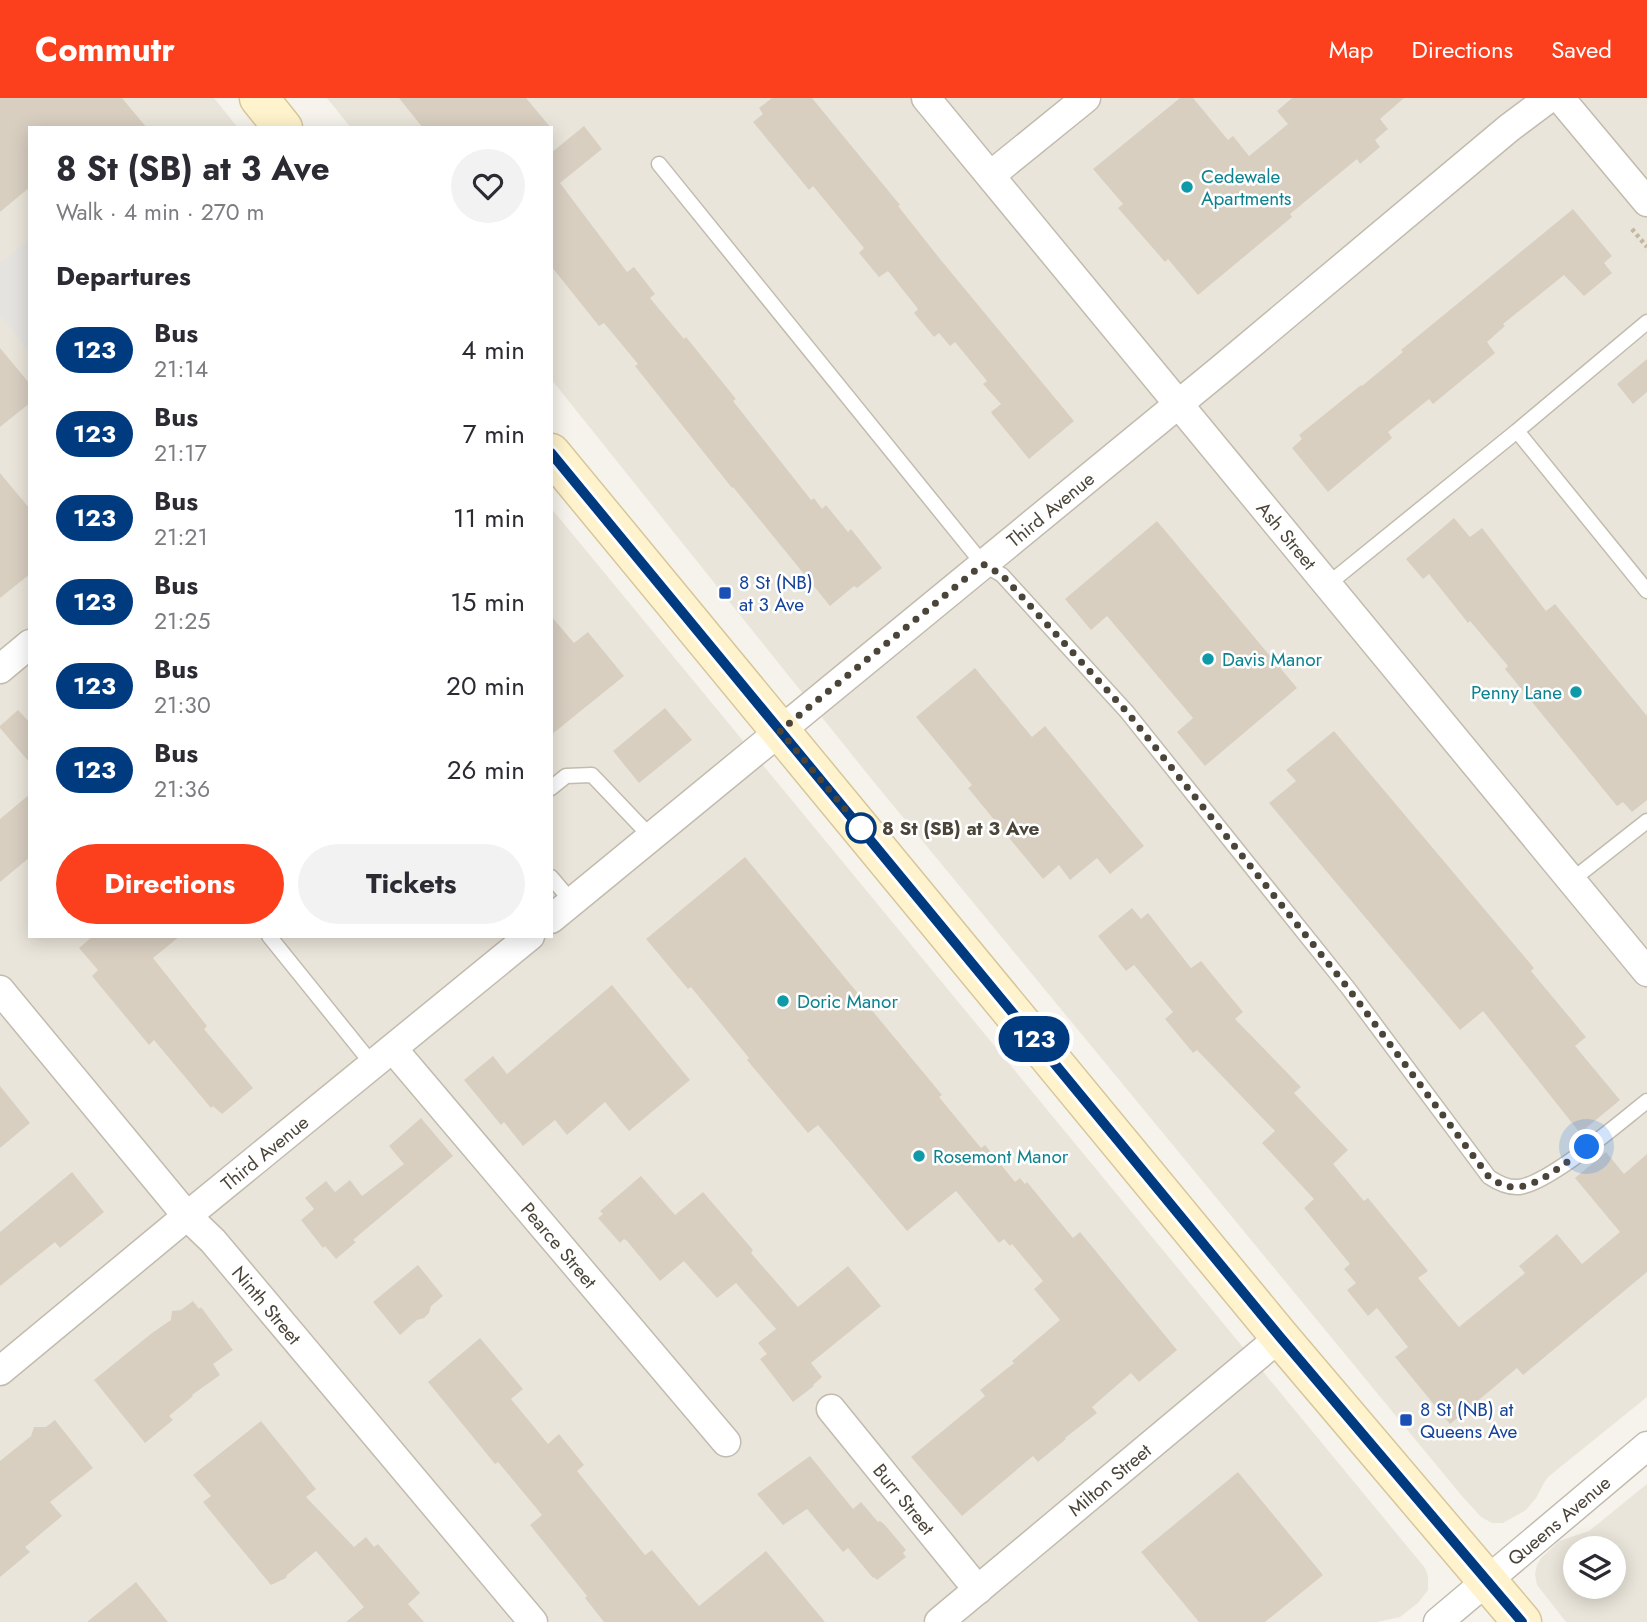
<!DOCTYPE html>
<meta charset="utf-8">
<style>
:root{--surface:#fff;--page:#f2f2f3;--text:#2b2b33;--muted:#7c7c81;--accent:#fc3f1d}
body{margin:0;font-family:Jost,sans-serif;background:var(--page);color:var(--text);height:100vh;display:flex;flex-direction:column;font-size:26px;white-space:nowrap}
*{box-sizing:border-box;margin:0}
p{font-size:23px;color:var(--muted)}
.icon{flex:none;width:38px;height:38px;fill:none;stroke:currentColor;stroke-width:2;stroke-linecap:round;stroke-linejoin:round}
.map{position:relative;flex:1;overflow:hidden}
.sheet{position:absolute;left:28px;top:28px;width:525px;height:812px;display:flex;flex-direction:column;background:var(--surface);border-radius:0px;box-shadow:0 4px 18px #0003}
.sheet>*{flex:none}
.badge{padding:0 14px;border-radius:23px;font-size:24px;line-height:46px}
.buttons{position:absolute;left:1563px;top:1438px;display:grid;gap:14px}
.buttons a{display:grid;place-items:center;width:63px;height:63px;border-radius:50%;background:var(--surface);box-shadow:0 4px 18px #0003;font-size:35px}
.you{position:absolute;width:35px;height:35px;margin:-18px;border:5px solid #fff;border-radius:50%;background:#1a73e8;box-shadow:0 0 0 10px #1a73e833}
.map>.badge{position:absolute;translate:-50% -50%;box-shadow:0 0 0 4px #fff}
h2{padding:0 28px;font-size:26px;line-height:63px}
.round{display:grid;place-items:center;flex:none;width:74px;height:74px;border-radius:37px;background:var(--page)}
.head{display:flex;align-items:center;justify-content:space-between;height:119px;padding:0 28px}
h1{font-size:33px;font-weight:700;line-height:52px}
.primary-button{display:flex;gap:14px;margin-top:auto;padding:14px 28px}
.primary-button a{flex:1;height:80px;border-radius:42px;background:var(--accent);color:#fff;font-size:28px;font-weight:700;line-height:80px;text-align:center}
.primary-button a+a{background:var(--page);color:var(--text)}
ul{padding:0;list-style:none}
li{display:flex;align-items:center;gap:21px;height:84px;padding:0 28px}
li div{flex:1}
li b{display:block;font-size:26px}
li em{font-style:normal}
li .badge{min-width:77px;font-weight:700;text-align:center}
header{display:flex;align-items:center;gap:42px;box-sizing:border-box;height:98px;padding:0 35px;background:var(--accent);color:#fff}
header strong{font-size:33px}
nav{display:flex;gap:38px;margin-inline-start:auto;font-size:24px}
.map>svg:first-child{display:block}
.residential{fill:#eae5da;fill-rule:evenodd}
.parking{fill:#e5e3e0}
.building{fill:#d8cfc1}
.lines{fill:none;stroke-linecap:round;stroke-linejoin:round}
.lane-casing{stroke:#c2bbae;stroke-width:17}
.street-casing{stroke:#c2bbae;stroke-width:31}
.secondary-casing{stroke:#d6c79b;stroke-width:41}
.path{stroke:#c4b79f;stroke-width:4.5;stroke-dasharray:3.5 3.5;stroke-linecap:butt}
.lane{stroke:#fff;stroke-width:14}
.street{stroke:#fff;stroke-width:28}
.secondary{stroke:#fff3cd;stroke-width:38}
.line-casing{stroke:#fff;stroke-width:16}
.line{stroke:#003b80;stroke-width:10}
.walk{stroke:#4b4439;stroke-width:7;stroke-dasharray:0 12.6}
.culture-dot{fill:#0f9aa8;stroke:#fff;stroke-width:2.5}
.transit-dot{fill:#1a4fb4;stroke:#fff;stroke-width:2.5}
.stop-dot{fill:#fff;stroke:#003b80;stroke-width:3.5}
.labels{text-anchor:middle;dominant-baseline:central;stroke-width:5;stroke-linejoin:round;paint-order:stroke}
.culture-label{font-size:19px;fill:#0d838f;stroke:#fff;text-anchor:start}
.street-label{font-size:19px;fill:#4b4439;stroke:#fff}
.transit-label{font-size:19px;fill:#164399;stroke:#fff;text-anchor:start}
.stop-label{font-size:19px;font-weight:bold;fill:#4b4439;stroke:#fff;text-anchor:start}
</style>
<header>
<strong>Commutr</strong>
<nav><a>Map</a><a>Directions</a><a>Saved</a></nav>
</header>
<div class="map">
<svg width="1647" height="1524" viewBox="0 0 1647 1524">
<rect width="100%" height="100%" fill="#f6f3ec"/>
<path class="residential" d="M0,0h214l24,30h-208v808h521v-428l874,1060 3,8v14l-10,13 -18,14 -22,5h-1378z
M327,0h1320v1299l-99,80 -4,6 -8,15 -10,12 -23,13h-11l-11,-6 -20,-22 -592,-719 -318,-397v-251h-200z
M1647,1386v138h-81l-29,-37 -2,-11 2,-9 4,-7 18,-17 30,-10zM1575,1451h39v38h-39z"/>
<path class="parking" d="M30,141v114l-30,-38v-52z"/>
<path class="building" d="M0,0h122l25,30h-117v59l-30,25z
M399,0h127l25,30h-128z
M772,0h40l88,107 -2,1 42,53 134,162 -45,38 -37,-45 -1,-2 10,-8 -18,-20 4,-3 -32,-39 -5,4 -11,-13 -5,4 -20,-24 4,-4 -30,-38 -9,6 -20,-24 5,-5 -51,-62 -4,4 -56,-68 10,-8 -4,-6z
M1180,0h13l35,42 5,-4 16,20 39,-32 -11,-13 15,-13h112l-24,21 8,10 -13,11 5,7 -20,17 -3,-5 -67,55 2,3 -94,78 -30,-36 -3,3 -47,-54 5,-4 -30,-35z
M584,28l18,23 -42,34 67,89 7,-5 21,27 -5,4 34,41 2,-2 50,62 -3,2 78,99 3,-2 8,11 4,-4 22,27 3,-3 31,39 -25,20 -3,-2 -24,20 -97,-119 -1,1 -97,-122 3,-2 -34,-41 -5,3 -48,-60v-113z
M1573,111l39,47 -8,7 8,10 -28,23 -20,-21 -61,49 2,2 -18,16 8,11 -62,51 -4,-5 -41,33 4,6 -64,54 -36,-44 10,-9 -3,-4 62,-50 1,1 41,-34 -2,-2z
M0,250l30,36v19l-30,24z
M1647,261v33l-14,12 -16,-20z
M0,375l30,36v65l-30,24z
M1454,420l16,19 12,-9 64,83 9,-7 92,112v84l-15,12 -9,-10 -6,4 -112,-137 3,-3 -38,-45 -2,2 -39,-49 -6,5 -17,-20z
M1157,423l140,167 -92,78 -28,-34 16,-14 -86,-102 -16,14 -26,-31z
M551,518l23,27 14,-11 36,44 -73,59z
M975,570l57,69 13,-11 99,120 -34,28 -13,-16 -27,22 -11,-15 -16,14 -75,-91 4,-3 -56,-68z
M665,610l27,32 -53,43 -26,-32z
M18,612l12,13v40l-30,-35v-2z
M1334,633l200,237 -3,3 55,66 -11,9 45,54 -40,33 -97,-122 -23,19 -191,-227 27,-22 -10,-11z
M30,696v63l-30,25v-63z
M745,759l197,238 -3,2 42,51 4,-3 30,37 5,-4 5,6 2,-2 46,56 7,-6 97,118 -38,32 -8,-9 -39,34 5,6 -32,25 1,1 -28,23 -5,-6 -71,60 -51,-59 74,-61 -5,-6 34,-27 -2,-2 48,-41 -26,-31 9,-8 -31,-37 -2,2 -6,-7 -5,4 -43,-52 -49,40 -89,-106 -10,8 -61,-73 2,-2 -58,-71 -3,2 -42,-50z
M1132,810l9,11 7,-6 43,55 10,-7 42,51 -8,7 66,68 -7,6 54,57 -15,14 31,37 4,-3 60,73 -10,7 41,49 66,-54 -6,-7 38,-32 25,30 38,-32 -45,-54 31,-26 18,22 23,-20v118l-124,103 -6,-7 -67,56 -55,-67 13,-10 -31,-39 -9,8 -21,-26 9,-7 -12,-14 6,-5 -46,-56 10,-9 -52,-56 13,-12 -78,-81 -4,3 -28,-34 8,-7 -39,-47 -8,6 -28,-35z
M93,838h87l-27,22 54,68 -3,3 49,59 -31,26 -9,-8 -2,2 -57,-68 -5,5 -57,-69 6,-6 -19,-22z
M612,887l78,95 -61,51 -24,-29 -38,33 -12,-15 -32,26 -19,-24 -3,3 -37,-45 29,-24 14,18z
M0,988l30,37 -30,25z
M421,1020l32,38 -100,84 3,2 -20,17 -11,-13 -2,2 -22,-28 13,-11 -9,-11 21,-17 9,11 15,-12 12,16 42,-32 -15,-18z
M72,1074l32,40 -44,36 -5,-6 -55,44v-54z
M641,1078l34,39 28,-23 50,58 -2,3 47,54 50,-41 33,40 -70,57 11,14 -9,8 1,1 -21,16 -33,-43 7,-5 -9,-11 18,-14 -40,-46 -19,15 -33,-37 -24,20 -33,-40 -3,-2 -4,4 -22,-25 5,-4 -3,-3z
M418,1167l25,31 -12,10 -2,7 -5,5 -7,2 -17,15 -27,-33z
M193,1203l6,8 2,-2 32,43 -20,14 7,11 -28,20 1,1 -24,20 4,4 -28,23 -51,-63 58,-47 19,-13 1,-9 9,-1z
M480,1240l43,51 -12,10 37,45 11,-10 25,31 -7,6 68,84 7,-5 47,56 67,-55 59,71h-221l-19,-24 2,-2 -57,-71 12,-10 -44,-53 -3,2 -67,-82z
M55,1322l38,48 -43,34 12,14 -37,31 5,5 -30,25v-116l31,-25 3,-9h12z
M261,1323l55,68 -10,8 48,50 12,-10 8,10 4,-3 42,49 -12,11 16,18h-78l18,-15 -48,-56 -29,24 -1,3 -15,7 -38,-46 -30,-37 8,-6 -18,-21z
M810,1358l43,53 8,-7 17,20 2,-1 4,3 22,26 -3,3 3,4 -29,23 -3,-3 -1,1 -25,-30 -5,4 -36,-43 -24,16 -26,-31z
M1238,1374l85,103 -58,47h-66l-58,-70z
M136,1484l32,40h-81z"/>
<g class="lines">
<g class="lane-casing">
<path id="lane" d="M659,66l324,400 19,11 125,137 221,276 141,189c9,6 19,11 30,10 31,-4 101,-65 128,-86
M1647,224l-130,109 130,160
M1327,487l190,-154
M551,690l15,-12 26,-1 59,62
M551,779l21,25
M1572,782l75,-59
M269,838l104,129"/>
</g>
<g class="street-casing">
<g id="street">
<path id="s1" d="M926,0l721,874"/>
<path d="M1560,0l87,104"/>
<path d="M991,77l95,-77"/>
<path d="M0,571l30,-25"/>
<path id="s2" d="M551,821l669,-549 289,-242 40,-30"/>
<path id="s3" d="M0,892l187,226 26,25 320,381"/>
<path id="s4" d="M393,951l333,393"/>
<path id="s5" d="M0,1273l187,-155 343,-280"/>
<path id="s6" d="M831,1311l147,181"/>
<path id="s7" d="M939,1524l341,-285"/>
<path id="s8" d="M1438,1524l209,-176"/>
</g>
</g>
<g class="secondary-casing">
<path id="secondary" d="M259,0l24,30
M551,355l729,884 242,285"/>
</g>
<path class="path" d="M1632,131l15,18"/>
<use href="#lane" class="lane"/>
<use href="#street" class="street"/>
<use href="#secondary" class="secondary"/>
</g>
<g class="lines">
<g class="line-casing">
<path id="line" d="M551,355l729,884 242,285"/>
</g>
<use href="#line" class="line"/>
<path class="walk" d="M861,730l-81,-97 203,-167 19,11 125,137 221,276 141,189c8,5 15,10 26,10 22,1 54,-27 72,-40"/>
</g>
<g class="culture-dot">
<circle cx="1187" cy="89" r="7"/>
<circle cx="1208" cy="561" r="7"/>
<circle cx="1576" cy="594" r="7"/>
<circle cx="783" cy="903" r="7"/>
<circle cx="919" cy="1058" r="7"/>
</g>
<g class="transit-dot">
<rect x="718" y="488" width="14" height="14" rx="3.5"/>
<rect x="1399" y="1315" width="14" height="14" rx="3.5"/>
</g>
<circle class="stop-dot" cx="861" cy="730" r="14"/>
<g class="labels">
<g class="culture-label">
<text x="1201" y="78">Cedewale<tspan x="1201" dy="22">Apartments</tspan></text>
<text x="1222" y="561">Davis Manor</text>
<text x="1562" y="594" text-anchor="end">Penny Lane</text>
<text x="797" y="903">Doric Manor</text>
<text x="933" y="1058">Rosemont Manor</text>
</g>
<g class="street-label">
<text stroke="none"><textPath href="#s2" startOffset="646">Third Avenue</textPath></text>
<text stroke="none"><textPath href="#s1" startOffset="567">Ash Street</textPath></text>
<text stroke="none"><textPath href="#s5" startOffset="343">Third Avenue</textPath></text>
<text stroke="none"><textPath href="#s4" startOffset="257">Pearce Street</textPath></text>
<text stroke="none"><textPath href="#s3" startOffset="413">Ninth Street</textPath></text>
<text stroke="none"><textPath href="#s7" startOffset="222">Milton Street</textPath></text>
<text stroke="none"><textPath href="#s6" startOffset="116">Burr Street</textPath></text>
<text stroke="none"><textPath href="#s8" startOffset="158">Queens Avenue</textPath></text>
</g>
<g class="transit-label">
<text x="739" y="484">8 St (NB)<tspan x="739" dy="22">at 3 Ave</tspan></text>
<text x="1420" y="1311">8 St (NB) at<tspan x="1420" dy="22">Queens Ave</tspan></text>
</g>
<g class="stop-label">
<text x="882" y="730">8 St (SB) at 3 Ave</text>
</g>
</g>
</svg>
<div class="buttons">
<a><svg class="icon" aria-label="layers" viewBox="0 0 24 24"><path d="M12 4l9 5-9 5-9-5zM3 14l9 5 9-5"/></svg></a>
</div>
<div class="you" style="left:1587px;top:1049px"></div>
<b class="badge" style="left:1034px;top:941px;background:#003b80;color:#fff">123</b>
<section class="sheet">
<div class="head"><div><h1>8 St (SB) at 3 Ave</h1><p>Walk · 4 min · 270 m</p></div><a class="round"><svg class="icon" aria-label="heart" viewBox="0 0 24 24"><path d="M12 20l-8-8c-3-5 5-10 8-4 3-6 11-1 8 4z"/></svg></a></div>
<h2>Departures</h2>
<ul>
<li><span class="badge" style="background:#003b80;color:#fff">123</span><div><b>Bus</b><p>21:14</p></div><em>4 min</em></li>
<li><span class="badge" style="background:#003b80;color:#fff">123</span><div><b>Bus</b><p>21:17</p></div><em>7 min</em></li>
<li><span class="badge" style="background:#003b80;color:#fff">123</span><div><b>Bus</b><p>21:21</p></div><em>11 min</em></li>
<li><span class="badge" style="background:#003b80;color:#fff">123</span><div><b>Bus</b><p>21:25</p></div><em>15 min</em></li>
<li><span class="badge" style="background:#003b80;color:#fff">123</span><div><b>Bus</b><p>21:30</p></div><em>20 min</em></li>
<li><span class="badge" style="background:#003b80;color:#fff">123</span><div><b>Bus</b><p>21:36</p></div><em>26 min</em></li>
</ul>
<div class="primary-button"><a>Directions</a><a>Tickets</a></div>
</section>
</div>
